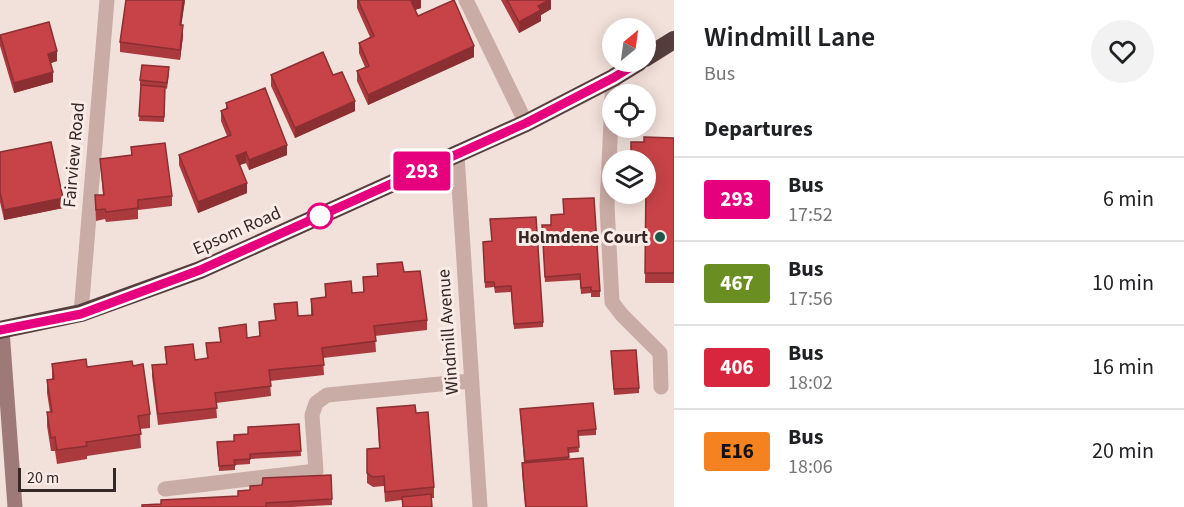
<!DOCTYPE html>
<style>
:root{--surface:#fff;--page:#f2f2f2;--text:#202124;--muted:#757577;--line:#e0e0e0}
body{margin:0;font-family:"Source Sans 3",sans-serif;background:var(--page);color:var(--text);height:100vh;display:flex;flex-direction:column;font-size:22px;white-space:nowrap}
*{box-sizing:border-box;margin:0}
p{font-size:20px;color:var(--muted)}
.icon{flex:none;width:33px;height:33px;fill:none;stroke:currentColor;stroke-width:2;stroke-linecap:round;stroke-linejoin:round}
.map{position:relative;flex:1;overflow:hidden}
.side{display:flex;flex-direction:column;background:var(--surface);width:510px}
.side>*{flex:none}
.badge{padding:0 12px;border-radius:4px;font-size:21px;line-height:39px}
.needle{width:39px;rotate:29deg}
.controls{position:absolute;left:602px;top:18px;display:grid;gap:12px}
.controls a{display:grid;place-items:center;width:54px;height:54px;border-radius:50%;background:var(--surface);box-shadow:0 3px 15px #0003;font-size:30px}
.scale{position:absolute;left:18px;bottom:15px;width:98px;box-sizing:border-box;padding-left:6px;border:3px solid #362727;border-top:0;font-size:16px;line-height:21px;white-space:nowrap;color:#362727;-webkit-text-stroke:4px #f9ebe6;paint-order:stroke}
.map>.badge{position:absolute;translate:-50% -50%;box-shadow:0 0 0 3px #fff}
h2{padding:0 30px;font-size:22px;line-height:54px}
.round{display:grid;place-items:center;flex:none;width:63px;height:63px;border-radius:32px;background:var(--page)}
.summary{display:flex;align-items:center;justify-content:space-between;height:102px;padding:0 30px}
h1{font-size:28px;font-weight:600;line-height:45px}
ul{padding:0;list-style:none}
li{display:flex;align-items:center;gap:18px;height:84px;padding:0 30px;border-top:2px solid var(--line)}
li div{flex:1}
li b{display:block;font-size:22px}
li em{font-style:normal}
li .badge{min-width:66px;font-weight:700;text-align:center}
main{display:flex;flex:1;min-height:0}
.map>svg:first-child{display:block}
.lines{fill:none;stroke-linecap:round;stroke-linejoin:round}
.lane{stroke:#caaca6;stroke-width:15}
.street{stroke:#caaca6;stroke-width:15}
.secondary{stroke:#9d7a77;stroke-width:15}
.highway{stroke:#573e3e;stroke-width:18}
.wall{fill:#ab3a3e}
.shaded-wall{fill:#8b2f32}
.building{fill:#c74348;stroke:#8b2f32;stroke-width:1.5}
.line-casing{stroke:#fff;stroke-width:14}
.line{stroke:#e6007e;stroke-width:9}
.stop-dot{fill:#fff;stroke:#e6007e;stroke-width:3}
.poi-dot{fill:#1c574a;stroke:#f9ebe6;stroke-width:2}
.labels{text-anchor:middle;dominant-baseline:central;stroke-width:6;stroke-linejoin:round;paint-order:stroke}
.street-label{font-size:18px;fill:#362727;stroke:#f9ebe6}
.poi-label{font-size:18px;font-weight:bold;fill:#362727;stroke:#f9ebe6;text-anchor:end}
</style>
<main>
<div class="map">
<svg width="674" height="507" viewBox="0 0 674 507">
<rect width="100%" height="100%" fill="#f2e0da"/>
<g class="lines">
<path class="lane" d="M613,78l-6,128 5,96 10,13 38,38 1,34
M165,489l151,-18 -4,-56 4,-12 11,-8 144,-14"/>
<path class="street" d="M466,0l60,123
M457,155l23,352
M81,313l26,-313"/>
<path class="secondary" d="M2,330l13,177"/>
<path class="highway" d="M645,58l29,-18
M0,330l81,-17 119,-43 326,-147 87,-45 26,-16"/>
</g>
<path class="wall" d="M126,0h59l-4,25 2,11 -3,24 -60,-8v-10z
M357,0h64v8l-6,2 3,6 56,41 -106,48 -11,-24v-10l8,-4 -6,-14v-10l11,-6 -13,-29z
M501,0h50v9l-10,6v6l-22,12z
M0,35l57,26 -6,2 2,19 -39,11 -14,-47z
M169,73l-2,16 -2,-1 -1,34 -25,-1 2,-35 -1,-1v-5z
M271,75h62l22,36 -60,27 -24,-52z
M226,103l61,52 -38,15 -3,-7 -6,2 7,28 -49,20 -19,-48v-10l48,-19 -6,-15v-10l5,-2z
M674,138v145h-29l1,-92 -2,-49z
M131,147l41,49v10l-34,4v9l-32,3 -1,-3 -9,2 -1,-26h8l-3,-36 31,-4z
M0,152l63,56 -59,12 -4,-18z
M542,225l58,66v6h-9v-4l-10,1 -1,-14 -35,2z
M483,242l60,80v5l-29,2 -3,-37 -16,1 -1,-6 -9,1z
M377,264l27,8 23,48v10l-52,6 1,16 -53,6 1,17 -54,6 1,15 -55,7 1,15 -59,7 -6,-49v-11l14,-1 -1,-17 30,13 12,-2 -1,-15 14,-1 -1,-14 28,10 12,-2v-14l16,-2 -1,-16 24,12 13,-1v-16l14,-2v-13l27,9 11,-1v-15l14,-1z
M611,357l28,31v5l-25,2z
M52,364l35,3 46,-1 17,48v14l-10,1 1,19 -54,8v3l-30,5 -2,-13h-4l-4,-25v-14h3l-3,-19v-13l5,-1z
M377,408l39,5 18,74v11h-3l1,9h-30v-7l-17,2 -1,-16 -11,1 -6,-4v-34l12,-1z
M520,409l76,20v6l-18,1 1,16 -11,1 1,6 18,48h-62l-3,-34v-10l2,-1z
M299,424l2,32 -51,3v5l-15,1v5l-16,1 -2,-29 17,-1 14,-7z
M331,475l1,30 -41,2h-149l19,-3 77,-8 24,-11z"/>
<path class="shaded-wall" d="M183,0h2l-5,35v-10z
M414,0h7v8l-10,3v-10z
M549,0h2v9l-10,6v6l-22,12v-11l19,-16z
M183,25v11l-3,24v-10z
M474,46v11l-106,48v-10z
M57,51v10l-9,3v-10z
M53,72v10l-39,11v-10z
M355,101v10l-60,27v-10z
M287,145v10l-38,15v-10z
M246,152v11l-10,3v-10z
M247,183v10l-49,20v-11z
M63,198v10l-59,12v-10z"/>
<path class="building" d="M126,0h57l-3,25h3l-3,25 -60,-8z
M358,0h56l-3,1 7,15 36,-16 20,46 -106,49 -11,-24 12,-5 -10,-23 15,-7z
M507,0h42l-11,6 3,4 -22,12z
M49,22l8,29 -9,3 5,18 -39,11 -14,-48z
M323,52l10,23 9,-3 13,29 -60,27 -24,-53z
M142,65l27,2 -2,16 -27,-3z
M141,85l24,2 -1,30 -25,-1z
M265,88l22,57 -38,15 -3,-8 -10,4 11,27 -49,19 -19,-47 52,-20 -10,-24 7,-3 -2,-5z
M644,137l30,1v135h-29l1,-92h-1v-21h-14v-18h13z
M51,142l12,56 -59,12 -4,-18v-40z
M165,143l7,53 -34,4v8l-32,4 -1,-3 -9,1 -1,-15h9l-4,-36 32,-4 -1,-8z
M594,198l6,93h-9v-4l-10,1 -1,-14 -35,3 -3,-52h9v-10l13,-1 -1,-15z
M536,217l7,105 -29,2 -3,-38 -16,1 -1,-5h-9l-2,-40 9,-1 -2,-22z
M402,262l2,10 16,-1 7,49 -53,6 2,15 -54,7 2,17 -55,5 2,16 -56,7 2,15 -59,6 -6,-49 15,-1 -2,-17 28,-3 2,16 13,-2 -2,-15 15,-1 -2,-14 27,-4 1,14 13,-2 -1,-14 17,-2 -2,-16 23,-2 1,14 15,-1 -2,-16 15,-2 -1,-13 26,-3 1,12 12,-1 -1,-15 15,-1 -1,-12z
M636,350l3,38 -25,1 -3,-38z
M86,359l1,8 45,-6 1,5 10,-2 7,50 -12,2 3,18 -55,8 1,4 -30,4 -2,-13 -4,1 -4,-26h5l-5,-32 7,-1 -2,-15z
M593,403l3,26 -18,2 1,16 -11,1 1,9 -44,4 -5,-52z
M415,405l1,8 12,-1 6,75 -49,5 -1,-16 -11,1 -6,-4v-24l13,-1 -3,-40z
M299,424l2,27 -51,3v5l-16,1 1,5 -16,1 -2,-24 17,-1v-6l14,-1v-7z
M583,458l4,49h-61l-4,-44z
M331,475l1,24 -66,4v4h-124v-2l19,-1v-4l77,-4v-5l12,-1v-4l12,-1 1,-7z
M431,494l1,13h-29l-1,-10z"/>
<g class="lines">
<g class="line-casing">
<path id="line" d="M0,330l81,-16 119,-44 326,-147 87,-45 26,-16"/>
</g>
<use href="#line" class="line"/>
</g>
<circle class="stop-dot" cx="320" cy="216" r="12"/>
<circle class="poi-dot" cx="660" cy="237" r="6"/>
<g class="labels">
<g class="street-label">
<text transform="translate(74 155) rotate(-85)">Fairview Road</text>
<text transform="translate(237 231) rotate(-24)">Epsom Road</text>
<text transform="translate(448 332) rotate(-94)">Windmill Avenue</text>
</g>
<g class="poi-label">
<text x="648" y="237">Holmdene Court</text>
</g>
</g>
</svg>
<div class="controls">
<a><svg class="needle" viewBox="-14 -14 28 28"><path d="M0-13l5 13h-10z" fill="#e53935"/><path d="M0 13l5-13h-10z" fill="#757577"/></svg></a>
<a><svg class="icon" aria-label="locate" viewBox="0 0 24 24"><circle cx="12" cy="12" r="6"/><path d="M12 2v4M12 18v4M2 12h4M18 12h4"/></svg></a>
<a><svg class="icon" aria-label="layers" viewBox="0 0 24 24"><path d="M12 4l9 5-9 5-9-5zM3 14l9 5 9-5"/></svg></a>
</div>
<div class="scale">20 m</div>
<b class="badge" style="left:422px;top:171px;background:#e6007e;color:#fff">293</b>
</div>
<section class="side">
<div class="summary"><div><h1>Windmill Lane</h1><p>Bus</p></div><a class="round"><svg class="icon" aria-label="heart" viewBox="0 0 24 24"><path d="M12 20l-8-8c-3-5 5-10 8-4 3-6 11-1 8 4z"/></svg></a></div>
<h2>Departures</h2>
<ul>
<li><span class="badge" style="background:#e6007e;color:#fff">293</span><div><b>Bus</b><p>17:52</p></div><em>6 min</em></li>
<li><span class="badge" style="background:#6b8e23;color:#fff">467</span><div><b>Bus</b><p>17:56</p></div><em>10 min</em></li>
<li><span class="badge" style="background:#d7263d;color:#fff">406</span><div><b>Bus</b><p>18:02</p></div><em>16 min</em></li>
<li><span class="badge" style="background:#f58220;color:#111">E16</span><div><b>Bus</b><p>18:06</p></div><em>20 min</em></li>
</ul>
</section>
</main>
